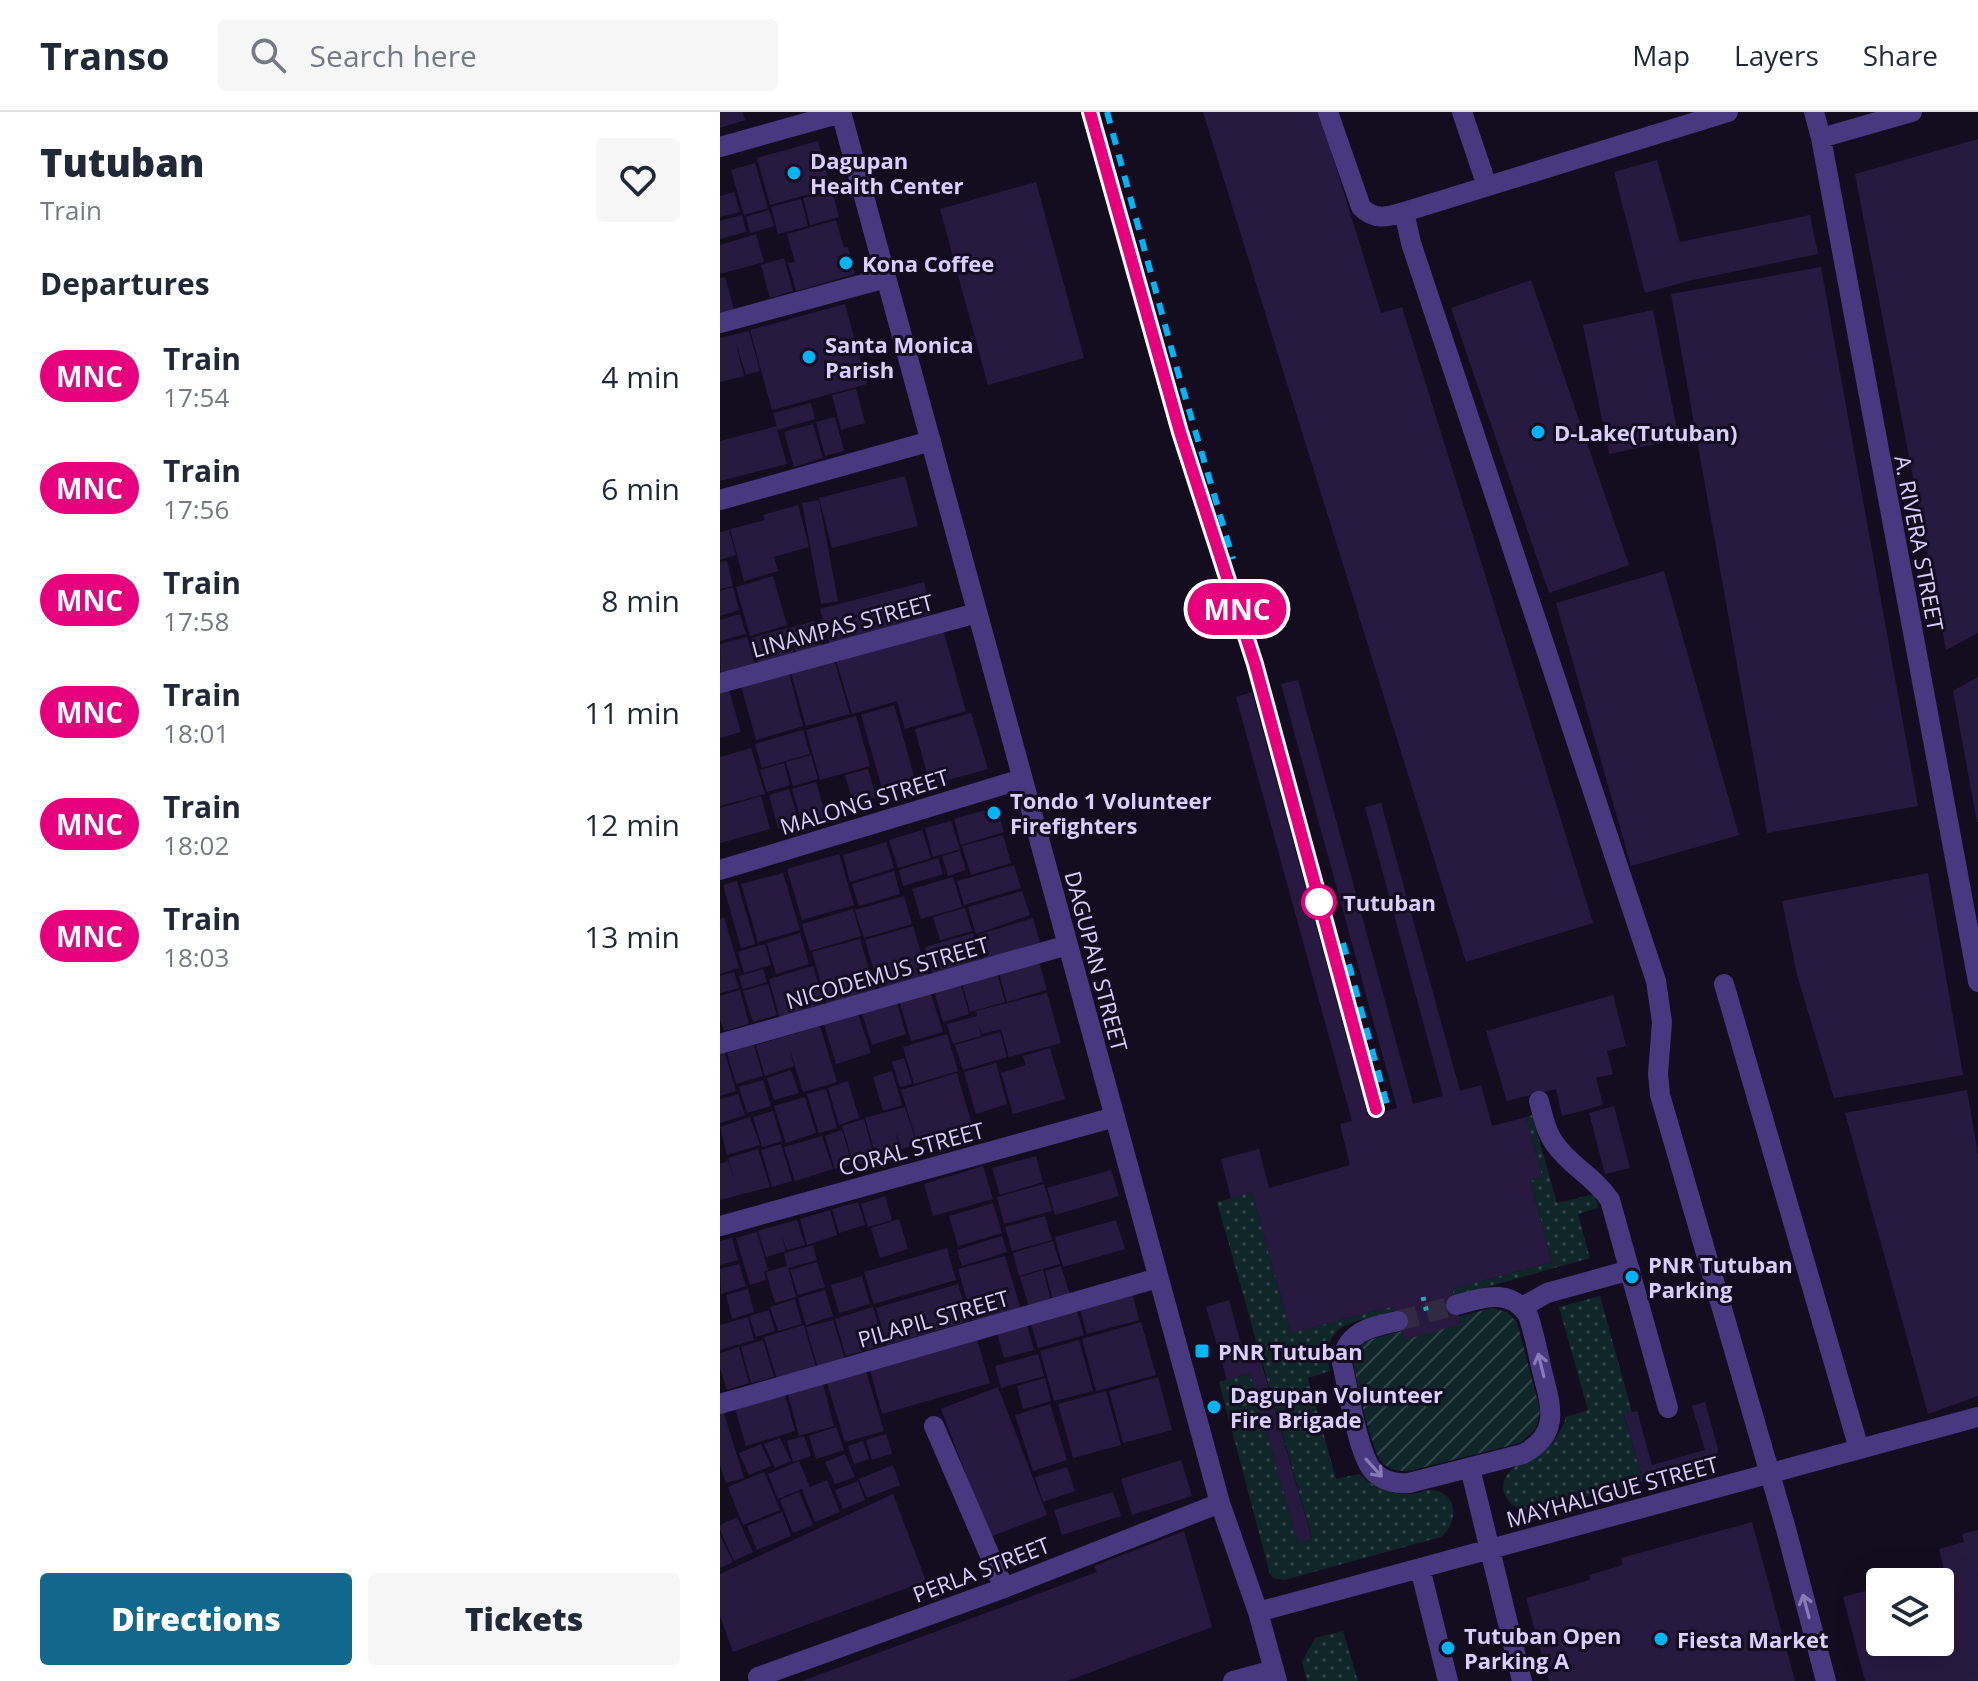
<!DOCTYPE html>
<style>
:root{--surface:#fff;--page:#f6f6f7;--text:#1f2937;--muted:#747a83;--line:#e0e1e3;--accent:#12688c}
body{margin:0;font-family:"Open Sans",sans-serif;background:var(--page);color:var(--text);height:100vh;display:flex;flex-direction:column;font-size:30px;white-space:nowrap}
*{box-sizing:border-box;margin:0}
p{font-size:26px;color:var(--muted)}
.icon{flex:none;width:44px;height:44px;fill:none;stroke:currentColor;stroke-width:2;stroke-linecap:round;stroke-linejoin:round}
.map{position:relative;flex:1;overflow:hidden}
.details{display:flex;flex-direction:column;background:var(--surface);width:720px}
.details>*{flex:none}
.badge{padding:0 16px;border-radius:26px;font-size:28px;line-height:52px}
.fabs{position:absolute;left:1146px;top:1456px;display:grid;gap:16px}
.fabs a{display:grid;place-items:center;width:88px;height:88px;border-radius:8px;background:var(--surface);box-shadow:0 8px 32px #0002;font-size:40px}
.map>.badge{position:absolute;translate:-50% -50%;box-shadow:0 0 0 4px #fff}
h2{padding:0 40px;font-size:30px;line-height:72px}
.round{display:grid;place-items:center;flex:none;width:84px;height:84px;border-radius:8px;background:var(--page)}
.headline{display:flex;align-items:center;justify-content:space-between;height:136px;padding:0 40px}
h1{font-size:38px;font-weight:800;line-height:60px}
.primary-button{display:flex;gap:16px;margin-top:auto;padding:16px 40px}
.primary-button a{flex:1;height:92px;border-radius:8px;background:var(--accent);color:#fff;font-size:32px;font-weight:800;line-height:92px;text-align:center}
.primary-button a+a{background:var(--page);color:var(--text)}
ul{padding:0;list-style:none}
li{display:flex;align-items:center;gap:24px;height:112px;padding:0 40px}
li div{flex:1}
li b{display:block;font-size:30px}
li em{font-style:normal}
li .badge{min-width:88px;font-weight:700;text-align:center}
header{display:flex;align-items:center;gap:48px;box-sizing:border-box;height:112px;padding:0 40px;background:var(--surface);border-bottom:2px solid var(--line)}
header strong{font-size:38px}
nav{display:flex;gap:44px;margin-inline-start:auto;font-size:28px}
.search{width:560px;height:72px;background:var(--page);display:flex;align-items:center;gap:20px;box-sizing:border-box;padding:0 28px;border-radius:8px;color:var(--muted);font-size:30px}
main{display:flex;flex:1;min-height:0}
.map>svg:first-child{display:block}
.grass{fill:url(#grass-dots)}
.garden{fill:url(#garden-furrows)}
.building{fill:#281941}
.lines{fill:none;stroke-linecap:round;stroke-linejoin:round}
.minor-tunnel{stroke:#322a41;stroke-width:20;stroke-dasharray:20 10;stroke-linecap:butt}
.path{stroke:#2fa3b1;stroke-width:5;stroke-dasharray:4 6;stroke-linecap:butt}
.minor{stroke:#47387f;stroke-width:20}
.rail{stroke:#02b4f5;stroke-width:6;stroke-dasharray:12 10;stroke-linecap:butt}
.oneway{stroke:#8a7bb8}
.line-casing{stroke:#fff;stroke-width:18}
.line{stroke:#e6007e;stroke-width:12}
.poi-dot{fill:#02b4f5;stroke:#140d20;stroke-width:3}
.stop-dot{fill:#fff;stroke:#e6007e;stroke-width:4}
.labels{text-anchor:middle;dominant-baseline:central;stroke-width:6;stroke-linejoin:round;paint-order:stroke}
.poi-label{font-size:22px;font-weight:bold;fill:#dbcdfe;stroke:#140d20;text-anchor:start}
.street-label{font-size:22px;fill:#dbcdfe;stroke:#140d20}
.stop-label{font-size:22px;font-weight:bold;fill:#dbcdfe;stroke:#140d20;text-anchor:start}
</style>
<header>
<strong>Transo</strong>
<div class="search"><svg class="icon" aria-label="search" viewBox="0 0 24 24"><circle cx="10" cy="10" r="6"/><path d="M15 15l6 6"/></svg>Search here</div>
<nav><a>Map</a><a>Layers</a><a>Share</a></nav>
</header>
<main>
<section class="details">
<div class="headline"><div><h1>Tutuban</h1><p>Train</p></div><a class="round"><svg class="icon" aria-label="heart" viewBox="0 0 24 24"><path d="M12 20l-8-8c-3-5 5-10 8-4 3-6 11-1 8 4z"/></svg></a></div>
<h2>Departures</h2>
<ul>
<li><span class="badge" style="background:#e6007e;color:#fff">MNC</span><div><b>Train</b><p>17:54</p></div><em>4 min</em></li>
<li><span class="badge" style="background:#e6007e;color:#fff">MNC</span><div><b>Train</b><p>17:56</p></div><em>6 min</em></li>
<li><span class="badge" style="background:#e6007e;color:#fff">MNC</span><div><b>Train</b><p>17:58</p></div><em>8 min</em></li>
<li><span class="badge" style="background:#e6007e;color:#fff">MNC</span><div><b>Train</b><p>18:01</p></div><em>11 min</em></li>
<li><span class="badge" style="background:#e6007e;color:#fff">MNC</span><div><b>Train</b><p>18:02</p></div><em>12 min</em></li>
<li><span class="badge" style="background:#e6007e;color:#fff">MNC</span><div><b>Train</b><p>18:03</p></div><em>13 min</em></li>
</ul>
<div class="primary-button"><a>Directions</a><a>Tickets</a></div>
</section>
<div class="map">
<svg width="1258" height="1569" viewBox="0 0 1258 1569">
<defs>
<pattern id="grass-dots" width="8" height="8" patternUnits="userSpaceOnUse" patternTransform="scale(2)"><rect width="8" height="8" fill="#10272a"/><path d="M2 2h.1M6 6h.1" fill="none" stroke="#32454a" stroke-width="1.8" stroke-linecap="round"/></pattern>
<pattern id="garden-furrows" width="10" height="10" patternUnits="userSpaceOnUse" patternTransform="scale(2)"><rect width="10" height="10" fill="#10272a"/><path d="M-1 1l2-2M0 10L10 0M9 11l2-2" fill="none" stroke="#32454a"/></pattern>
</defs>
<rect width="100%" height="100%" fill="#140d20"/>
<path class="grass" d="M812,1003l25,88 37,-9 4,14 -20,6 12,44 -136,38 -2,-7 100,-27 -22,-81 12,-4 -16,-60z
M532,1080l39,141 103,-27 2,6c-39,10 -77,8 -66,59l-22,7 28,101 23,-5c15,13 32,22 53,20 8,-1 16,-6 25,-3 23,6 19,34 4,46l-157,43 -10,-2 -4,-4 -51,-192 31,-9 48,169 14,-4 -95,-336z
M880,1184l32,116 -8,3 19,66 -113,31c-19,-1 -36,-23 -21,-40 6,-7 14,-8 22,-12 18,-9 29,-25 35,-43l22,-7 -29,-103z
M623,1519l15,50h-51l-5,-19 13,-24z"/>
<path class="garden" d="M772,1196l15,4 10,10 23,88 -4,19 -16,14 -111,28c-11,0 -21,-1 -28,-10 -8,-9 -29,-90 -27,-102 2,-12 11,-18 21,-21z"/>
<path class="building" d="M0,0h22l3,8 -25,8z
M483,0h116l62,201 21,-6 191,616 -127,39z
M1258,27v494l-32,17 -91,-476z
M98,29l13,47 -61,17 -13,-47z
M937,48l23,82 130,-27 8,39 -130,27 -43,12 -31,-121z
M35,51l13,45 -24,7 -13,-45z
M316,70l48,176 -96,27 -48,-176z
M112,78l7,27 -29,8 -7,-27z
M14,80l6,20 -20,5v-21z
M81,87l7,27 -30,8 -7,-27z
M49,98l5,16 -24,7 -4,-16z
M22,103l4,17 -26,7v-18z
M116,108l8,28 4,-1 7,27 -59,17 -8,-28 7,-1 -8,-28z
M36,122l8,28 -44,12v-29z
M64,146l9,33 -23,7 -9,-33z
M1101,155l97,539 -151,27 -96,-539z
M5,165l9,32 -14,4v-35z
M811,168l98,285 -80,28 -98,-285z
M125,192l22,80 -95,26 -22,-80z
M933,198l26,129 -70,15 -26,-129z
M29,219l11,40 -14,4 -10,-32 8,33 -24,6v-44z
M136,277l9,34 -24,7 -9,-35z
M91,291l4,16 -38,11 10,34 -67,17v-40l57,-15 -4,-13z
M115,305l9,34 -19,5 -9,-34z
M93,312l10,34 -29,9 -10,-35z
M185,364l13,50 -86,22 -13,-50z
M99,388l19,101 -17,3 -19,-101z
M78,393l11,42 -35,10 4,14 -34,10 -14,-52 35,-9 -2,-5z
M9,418l7,25 -16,5v-28z
M7,449l6,25 -13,3v-27z
M944,459l75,264 -108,31 -75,-263z
M53,464l14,49 -37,11 -14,-49z
M204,470l8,32 -102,31 -5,-18 79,-25 -80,22 -4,-15z
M13,475l6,23 -19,6v-25z
M20,502l6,20 -26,7v-21z
M95,509l7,28 -25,8 -8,-29z
M67,516l8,29 -36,10 -8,-29z
M223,518l23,81 -61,18 -8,-28 -45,13 -16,-54z
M27,525l9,30 -35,10 -1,-33z
M114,548l16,54 -44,12 -15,-53z
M69,561l14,53 -47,14 -15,-54z
M1258,565v145h-1l-24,-131z
M578,568l115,424 30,-8 -78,-289 16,-4 79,288 21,-6 11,41 34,-9 16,60 -12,4 22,81 -100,27 9,35 -57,16 -10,-34 -103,27 -39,-141 -21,6 -10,-39 38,-10 10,39 81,-23 -10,-41 12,-3 -116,-424 16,-5 116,424 29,-8 -116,-424z
M9,578l12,42 -21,6v-45z
M174,593l22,78 -33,9 -22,-77z
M251,601l17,56 -58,16 -15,-56z
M136,604l14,50 -50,14 -14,-50z
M83,618l7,24 -48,14 -7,-24z
M31,636l14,46 -45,12v-49z
M91,643l7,24 -25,7 -7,-24z
M64,651l6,22 -23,7 -7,-22z
M148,657l8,28 -23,6 -8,-28z
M96,670l10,35 -24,7 -10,-35z
M69,677l10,33 -21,6 -9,-33z
M41,684l9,33 -50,14v-35z
M276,695l8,25 -43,13 -7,-26z
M231,709l9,28 -27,8 -8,-29z
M202,718l9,28 -33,10 -9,-28z
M283,723l8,28 -40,12 -9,-29z
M166,730l8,26 -44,14 -7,-27z
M240,739l6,19 -18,6 -6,-20z
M119,742l15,51 -52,15 -15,-51z
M218,746l5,16 -40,12 -4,-16z
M294,753l7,23 -57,17 -7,-24z
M174,759l6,23 -41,12 -7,-22z
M63,761l17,57 -42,12 -17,-58z
M1208,761l35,202 -129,23 -37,-123 -15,-74z
M233,765l9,30 -41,12 -9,-30z
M17,769l18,63 -14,4 -18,-63z
M302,779l8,24 -54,19 -8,-27z
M184,784l8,28 -48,14 -9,-28z
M245,796l7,23 -32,9 -7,-23z
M133,797l8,27 -51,15 -8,-27z
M4,805l15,51 -19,6v-55z
M313,806l8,28 -56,17 -8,-28z
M193,814l15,51 -48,14 -15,-51z
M80,821l9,31 -33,10 -9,-31z
M253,821l8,27 -48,14 -8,-27z
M140,827l16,54 -48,14 -16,-55z
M45,832l6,21 -27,8 -6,-21z
M319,850l8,28 -40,12 -8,-29z
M93,854l12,41 -45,13 -11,-41z
M43,857l4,13 -24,7 -4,-13z
M14,860l5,16 -19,5v-17z
M277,861l8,29 -35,10 -8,-29z
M240,870l9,32 -26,8 -9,-32z
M48,872l9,31 -24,7 -10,-31z
M20,878l9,34 -25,7 -4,-12v-23z
M210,879l13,41 -32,9 -12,-41z
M327,881l14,50 -52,14 -8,-28 -19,5 -3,-9 2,11 -28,8 -6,-20 30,-8 -1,-5z
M893,883l13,51 -19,5 6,23 -17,4 7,27 -41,11 -6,-27 -49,12 -21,-70z
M177,891l9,31 -34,11 -10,-32z
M138,902l13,39 -35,11 -12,-40z
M100,914l17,56 -34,10 -14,-45 5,19 -29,10 -9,-31z
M280,920l7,25 -44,13 -8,-25z
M227,922l11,37 -44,13 -11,-37z
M34,933l9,31 -27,8 -9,-31z
M330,936l15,51 -52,15 -12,-41 25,-8 -3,-9z
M4,938l12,41 -16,5v-44z
M184,946l8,26 -12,3 -8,-25z
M276,951l11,41 -31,10 -12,-42z
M71,958l8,23 -25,7 -7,-22z
M172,959l10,34 -19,6 -10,-34z
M237,961l15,52 -55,17 -16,-52z
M43,968l8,26 -24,7 -8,-26z
M128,969l11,37 -20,7 -11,-37z
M106,977l11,39 -18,5 -12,-39z
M1247,978l11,65v241l-50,18 -83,-301z
M18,982l7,21 -25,8v-24z
M85,985l11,36 -30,10 -12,-37z
M894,994l16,62 -25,6 -16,-61z
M185,995l12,38 -15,4 -7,-18 6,20 -24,8 -12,-41z
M53,999l9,30 -20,6 -9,-30z
M30,1005l10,28 -33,10 -7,-28z
M144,1007l11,40 -21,7 -12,-40z
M122,1018l10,34 -17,5 -10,-33z
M102,1024l11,33 -38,12 -11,-34z
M61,1032l11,37 -20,6 -11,-37z
M38,1037l12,38 -50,13v-36l8,-3 7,21 -7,-24z
M316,1044l7,26 -43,13 -8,-27z
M263,1054l10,33 -60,17 -9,-32z
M391,1058l8,26 -64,19 -8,-27z
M324,1072l8,27 -48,13 -7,-27z
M165,1084l7,24 -24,7 -7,-23z
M138,1090l7,23 -26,8 -7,-24z
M273,1091l9,30 -44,13 -9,-30z
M110,1098l7,25 -30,10 -7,-26z
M325,1104l7,24 -40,11 -7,-24z
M179,1107l9,30 -28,9 -9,-30z
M77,1108l8,25 -18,5 -6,-16 5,17 -20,6 -8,-26z
M396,1108l9,29 -62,18 -8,-30z
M37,1120l11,38 -4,2 2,8 -16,5 -14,-47z
M282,1124l5,16 -45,14 -5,-16z
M12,1126l6,22 -18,5v-24z
M333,1129l7,23 -41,12 -6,-23z
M93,1133l4,15 -29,8 8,29 -21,6 -9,-31 21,-6 -3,-13z
M227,1136l9,32 -82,24 -10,-32z
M285,1144l15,51 -47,14 -15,-52z
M97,1150l8,25 -27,8 -8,-25z
M19,1152l7,22 -25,8 -1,-25z
M341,1154l9,29 -17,5 -8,-29z
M323,1158l8,30 -22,7 -9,-30z
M142,1164l8,28 -31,9 -8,-28z
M238,1172l11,37 -82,24 -11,-37z
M28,1177l6,23 -22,7 -6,-24z
M105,1178l8,26 -27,9 -8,-27z
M412,1180l7,28 -52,14 -8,-28z
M75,1187l7,25 -24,7 -8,-24z
M509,1188l15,55 14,-4 54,188 -14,4 -48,-170 -23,7 -21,-73z
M153,1195l11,38 -38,11 -11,-37z
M356,1196l8,27 -46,13 -8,-27z
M49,1198l6,21 -19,6 -7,-21z
M28,1205l6,23 -34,10v-25z
M113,1208l12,39 -27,9 -12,-41z
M421,1210l15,53 -60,16 -14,-52z
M84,1213l12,42 -39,12 -13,-42z
M307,1213l7,25 -30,8 -7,-25z
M256,1224l14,47 -108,31 -13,-48z
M43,1228l11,37 -23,6 -10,-36z
M359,1228l14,51 -39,10 -14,-50z
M19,1235l10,36 -22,7 -7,-22v-15z
M318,1242l6,22 -43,12 -6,-22z
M145,1256l19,63 -39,11 -19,-62z
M438,1265l14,53 -49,13 -14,-52z
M325,1266l6,23 -28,8 -6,-23z
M102,1268l12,46 -35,10 -12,-46z
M278,1275l49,128 -57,22 -49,-128z
M64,1279l11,40 -49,15 -12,-41z
M386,1279l15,54 -48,13 -15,-54z
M985,1290l13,47 -1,5 -5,6 -69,21 -19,-67 13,-3 15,54 53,-15 -13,-44z
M330,1292l17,56 -34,11 -18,-56z
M3,1298l21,68 -18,5 -6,-18v-54z
M116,1315l8,23 -28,9 -7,-23z
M166,1322l6,19 -20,7 -6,-20z
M84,1324l7,20 -18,6 -6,-21z
M60,1326l11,23 -16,7 -11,-24z
M143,1329l6,18 -15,5 -6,-18z
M41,1332l10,22 -22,9 -10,-22z
M125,1342l10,23 -20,7 -10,-22z
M461,1348l11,36 -60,19 -11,-36z
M79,1349l11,26 17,-7 13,32 -25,10 -13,-33 -24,10 -10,-25z
M173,1353l7,20 -33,13 -8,-19z
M347,1355l8,24 -32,11 -8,-25z
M44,1360l16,38 -37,15 -15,-38z
M138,1369l7,19 -22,9 -8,-19z
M79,1380l14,33 -20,8 -13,-33z
M393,1380l8,24 -59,19 -8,-25z
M173,1382l33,87 -193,71 -13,-36v-42z
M62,1400l9,24 -34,14 -10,-24z
M17,1405l16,35 -19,9 -14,-31v-5z
M1032,1410l43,159h-246l-23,-83 64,-18 -1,-5 34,-10 -2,-7z
M1258,1418v151h-113l-22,-84 37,-10v55h60v-60l-38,-1 42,-11 -5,-21 25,-7 -2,-8z
M464,1419l28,96 -145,54h-265l295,-109 -3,-6z
M0,1423l13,27 -13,6z"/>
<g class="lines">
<path class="minor-tunnel" d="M678,1209l58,-16"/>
<path class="path" d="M703,1185l4,16"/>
<path class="minor" d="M121,0l379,1391 38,109 19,69
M608,0l33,95c14,14 26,10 43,5
M742,0l25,74
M1008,0l-324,100 7,31 245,738 6,41 -4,52 2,21 126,434 40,152
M1094,0l7,26 157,844
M1101,26l91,-26
M0,35l121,-34
M0,211l166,-45
M0,388l211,-59
M0,571l257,-70
M0,758l302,-91
M1004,872l135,465
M0,932l348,-99
M819,989c4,15 7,31 16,43 15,22 40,33 55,56l58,208
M0,1114l395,-109
M802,1195l25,-14 83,-23
M678,1209c-27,6 -53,10 -56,42 6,25 16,93 32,109 10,10 22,12 35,11l114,-29c38,-20 28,-48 19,-83 -4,-19 -8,-38 -14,-56 -19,-28 -45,-17 -72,-10
M0,1292l438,-126
M214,1314l70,162
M750,1356l52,213
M700,1456l28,113
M538,1500l720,-195
M38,1565l246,-89 216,-85
M513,1569l41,-11"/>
<path class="rail" d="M370,0l90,320 75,232 121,445
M387,0l70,257 56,190
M623,831l44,162"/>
</g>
<defs><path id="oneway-shaft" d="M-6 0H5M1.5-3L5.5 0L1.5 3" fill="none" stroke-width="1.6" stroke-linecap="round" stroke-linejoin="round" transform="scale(2)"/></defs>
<g class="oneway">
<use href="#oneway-shaft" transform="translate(821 1253) rotate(-104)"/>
<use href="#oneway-shaft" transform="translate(654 1356) rotate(48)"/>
<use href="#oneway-shaft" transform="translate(1086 1494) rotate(-105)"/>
</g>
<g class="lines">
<g class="line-casing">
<path id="line" d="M370,0l90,320 75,232 121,445"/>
</g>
<use href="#line" class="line"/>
</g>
<g class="poi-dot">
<circle cx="74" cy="61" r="8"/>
<circle cx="126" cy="151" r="8"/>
<circle cx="89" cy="245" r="8"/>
<circle cx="818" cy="320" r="8"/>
<circle cx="274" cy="701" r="8"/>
<circle cx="912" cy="1165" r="8"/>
<rect x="474" y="1231" width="16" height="16" rx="4"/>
<circle cx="494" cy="1295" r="8"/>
<circle cx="941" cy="1527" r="8"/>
<circle cx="728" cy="1536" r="8"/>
</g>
<circle class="stop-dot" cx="599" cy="790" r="16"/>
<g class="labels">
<g class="poi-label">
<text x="90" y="48">Dagupan<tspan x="90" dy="25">Health Center</tspan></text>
<text x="142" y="151">Kona Coffee</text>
<text x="105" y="232">Santa Monica<tspan x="105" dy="25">Parish</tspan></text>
<text x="834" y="320">D-Lake(Tutuban)</text>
<text x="290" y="688">Tondo 1 Volunteer<tspan x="290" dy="25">Firefighters</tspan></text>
<text x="928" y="1152">PNR Tutuban<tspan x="928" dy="25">Parking</tspan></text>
<text x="498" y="1239">PNR Tutuban</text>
<text x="510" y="1282">Dagupan Volunteer<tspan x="510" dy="25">Fire Brigade</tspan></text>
<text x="744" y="1523">Tutuban Open<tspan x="744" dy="25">Parking A</tspan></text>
<text x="957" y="1527">Fiesta Market</text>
</g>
<g class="street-label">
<text transform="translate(1200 431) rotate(79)">A. RIVERA STREET</text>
<text transform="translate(122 513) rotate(-15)">LINAMPAS STREET</text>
<text transform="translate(144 689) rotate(-17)">MALONG STREET</text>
<text transform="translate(377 849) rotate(75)">DAGUPAN STREET</text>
<text transform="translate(167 860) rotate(-16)">NICODEMUS STREET</text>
<text transform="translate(191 1036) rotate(-15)">CORAL STREET</text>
<text transform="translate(213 1206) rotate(-16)">PILAPIL STREET</text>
<text transform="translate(892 1379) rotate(-15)">MAYHALIGUE STREET</text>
<text transform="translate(261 1457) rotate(-21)">PERLA STREET</text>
</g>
<g class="stop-label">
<text x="623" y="790">Tutuban</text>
</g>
</g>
</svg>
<div class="fabs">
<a><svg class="icon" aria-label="layers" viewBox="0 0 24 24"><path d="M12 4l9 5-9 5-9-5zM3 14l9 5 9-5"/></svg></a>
</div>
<b class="badge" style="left:517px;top:497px;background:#e6007e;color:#fff">MNC</b>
</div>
</main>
